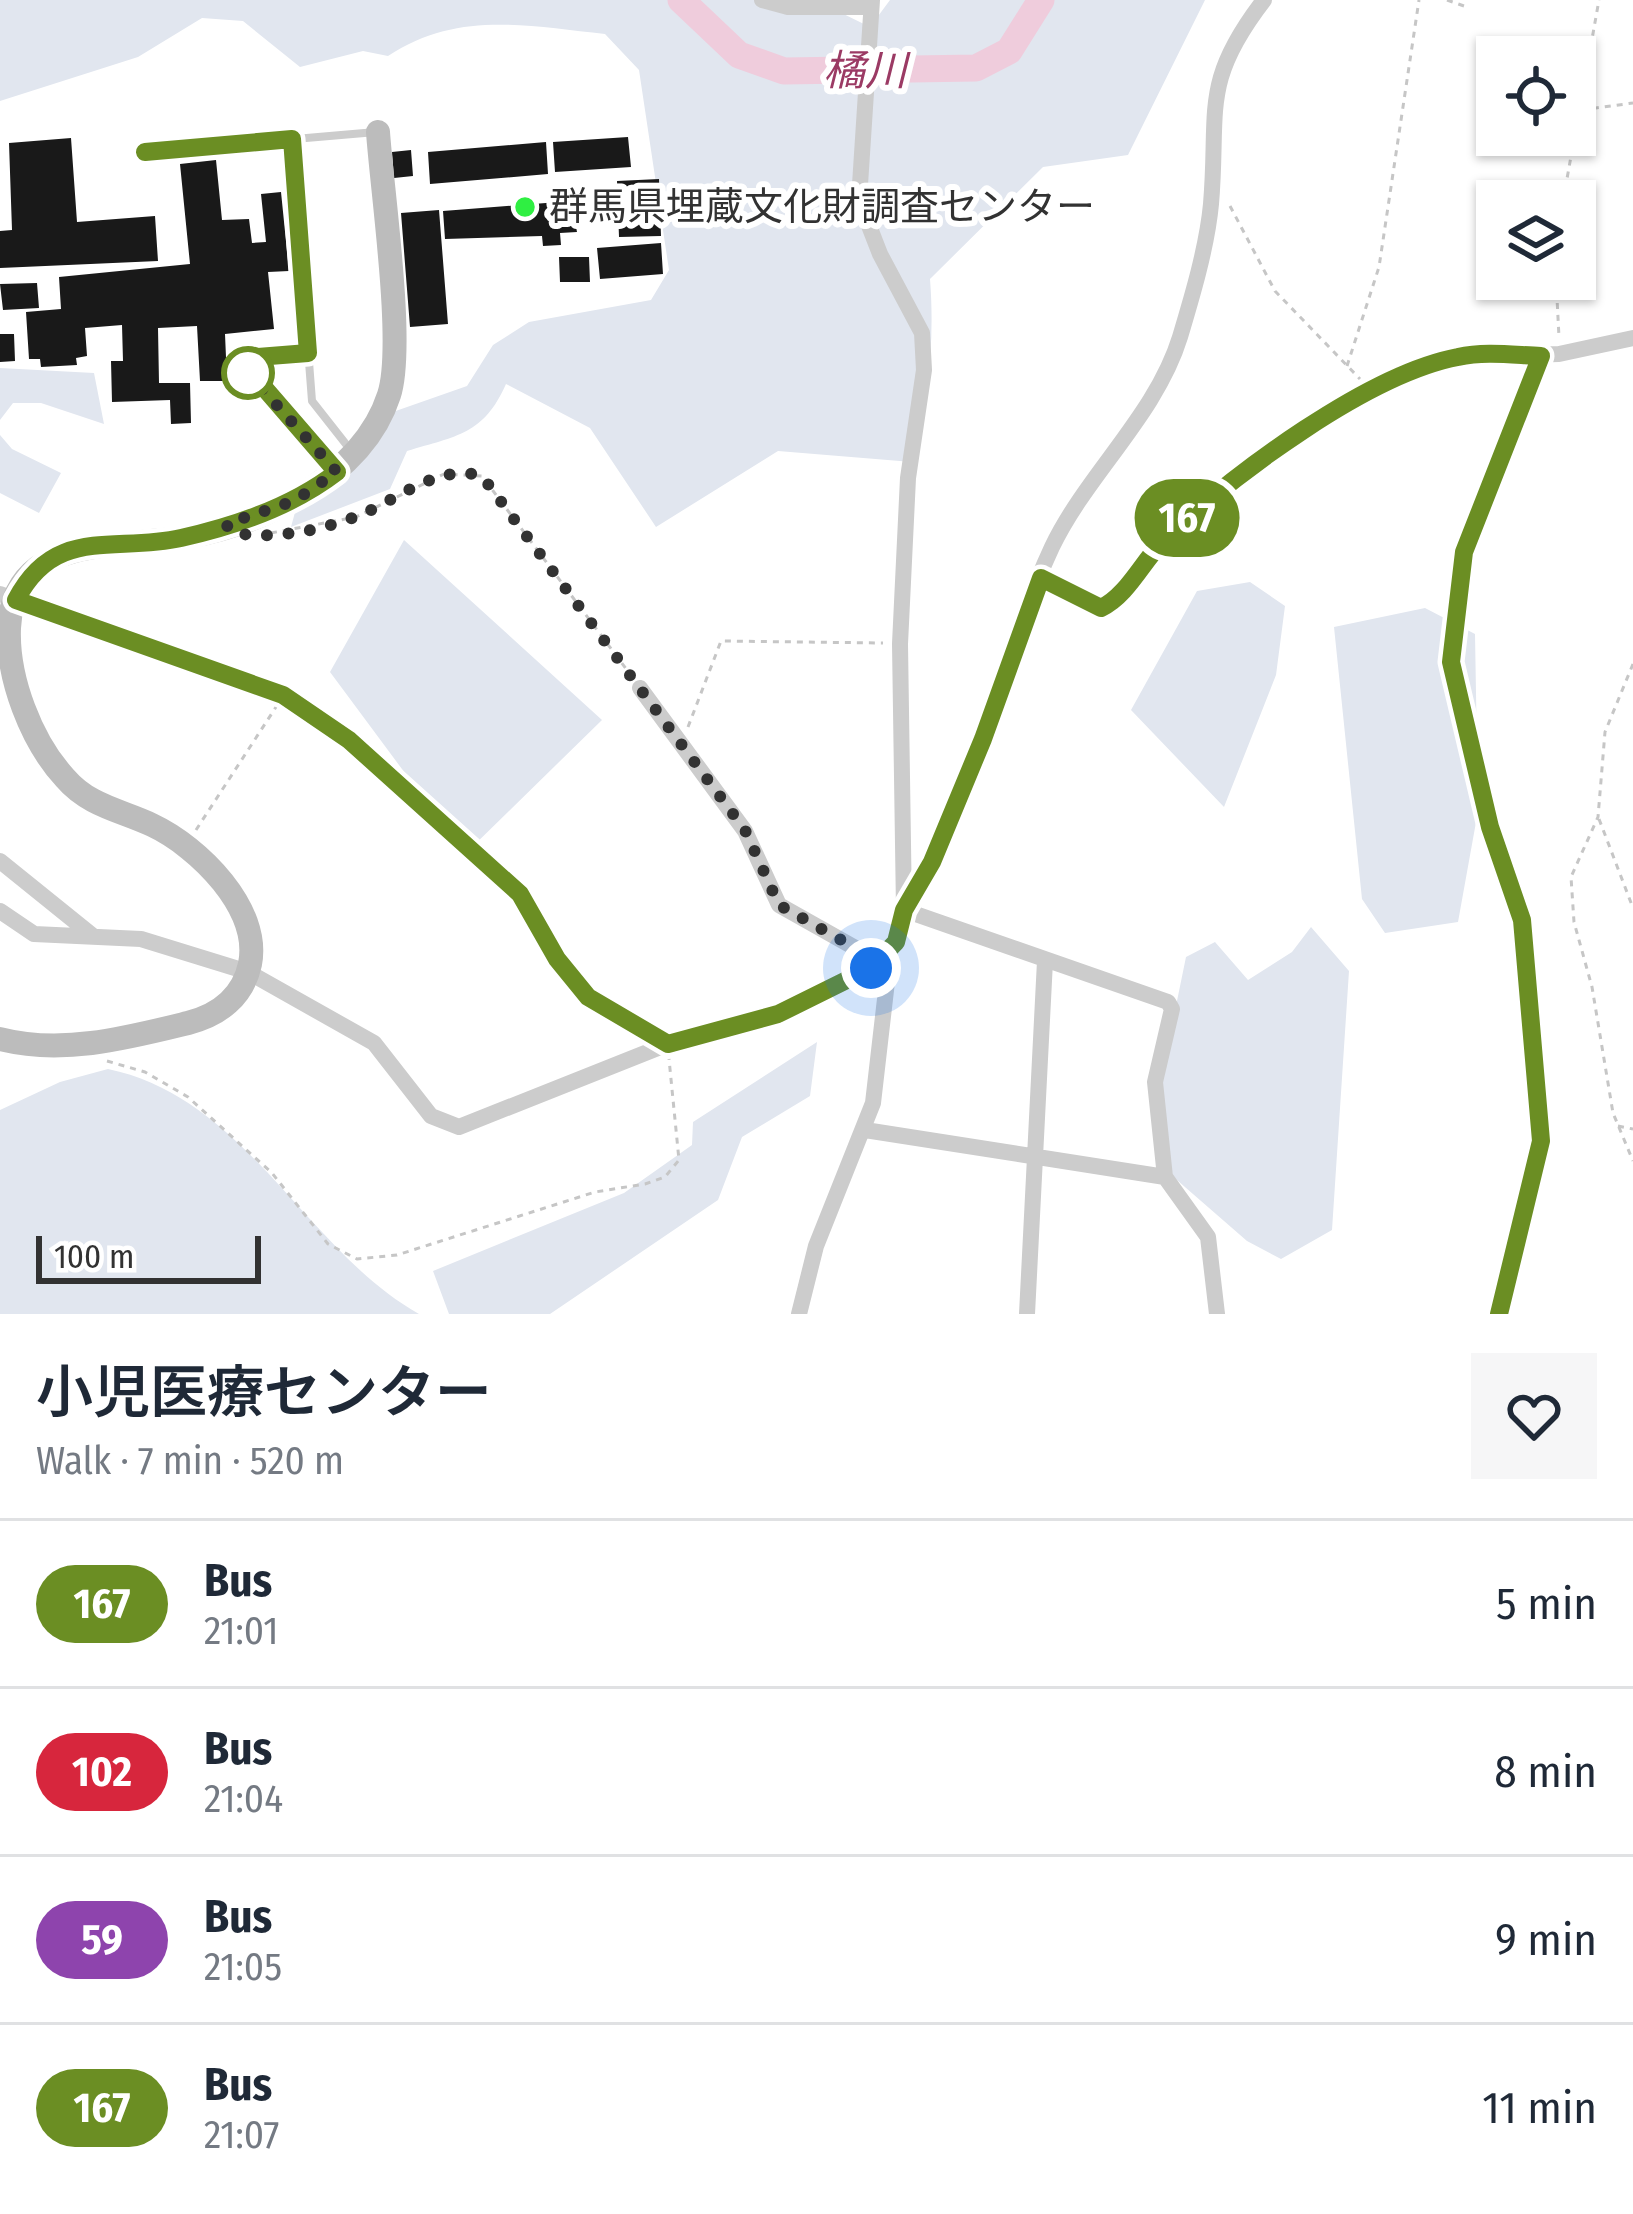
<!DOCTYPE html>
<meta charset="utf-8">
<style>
:root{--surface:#fff;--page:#f6f6f7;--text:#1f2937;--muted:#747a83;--line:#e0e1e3}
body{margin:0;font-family:"Fira Sans Condensed","Noto Sans JP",sans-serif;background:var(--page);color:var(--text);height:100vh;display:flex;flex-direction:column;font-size:45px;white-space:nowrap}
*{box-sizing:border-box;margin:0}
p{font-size:39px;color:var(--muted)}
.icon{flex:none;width:66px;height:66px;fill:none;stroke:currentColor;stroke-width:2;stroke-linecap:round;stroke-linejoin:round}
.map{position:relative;height:1314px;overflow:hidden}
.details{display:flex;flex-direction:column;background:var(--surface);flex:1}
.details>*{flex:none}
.badge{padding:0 24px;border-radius:39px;font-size:42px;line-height:78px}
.controls{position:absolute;left:1476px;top:36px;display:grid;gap:24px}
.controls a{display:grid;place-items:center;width:120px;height:120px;border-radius:0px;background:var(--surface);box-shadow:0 3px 9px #0004;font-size:60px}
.scale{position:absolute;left:36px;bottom:30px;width:225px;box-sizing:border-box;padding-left:12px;border:6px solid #323232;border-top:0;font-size:33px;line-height:42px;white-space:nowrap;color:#323232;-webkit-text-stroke:9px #fff;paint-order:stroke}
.you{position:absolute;width:60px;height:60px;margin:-30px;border:9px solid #fff;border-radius:50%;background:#1a73e8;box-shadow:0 0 0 18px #1a73e833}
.map>.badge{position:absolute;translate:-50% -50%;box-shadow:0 0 0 6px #fff}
.round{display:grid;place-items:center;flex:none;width:126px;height:126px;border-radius:0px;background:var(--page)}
.overview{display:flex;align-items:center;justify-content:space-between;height:204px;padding:0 36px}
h1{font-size:57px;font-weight:600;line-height:90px}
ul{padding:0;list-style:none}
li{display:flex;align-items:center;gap:36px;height:168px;padding:0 36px;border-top:3px solid var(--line)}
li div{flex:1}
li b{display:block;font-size:45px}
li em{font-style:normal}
li .badge{min-width:132px;font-weight:700;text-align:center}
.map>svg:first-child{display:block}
.green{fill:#e1e6ef}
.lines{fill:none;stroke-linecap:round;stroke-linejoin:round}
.river{stroke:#efccdc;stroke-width:27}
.building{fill:#191919}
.path{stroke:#c6c6c6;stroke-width:3;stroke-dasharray:6 6;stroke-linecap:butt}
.lane{stroke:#ccc;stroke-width:8}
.street{stroke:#ccc;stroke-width:16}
.secondary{stroke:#bcbcbc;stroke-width:24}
.line-casing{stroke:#fff;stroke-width:27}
.line{stroke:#6b8e23;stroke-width:18}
.walk{stroke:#323232;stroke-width:12;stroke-dasharray:0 21.6}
.poi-dot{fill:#2fef42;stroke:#fff;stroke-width:4.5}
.stop-dot{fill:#fff;stroke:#6b8e23;stroke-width:6}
.labels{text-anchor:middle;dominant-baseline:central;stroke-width:12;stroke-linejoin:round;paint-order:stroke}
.poi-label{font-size:39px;fill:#323232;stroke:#fff;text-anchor:start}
.water-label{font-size:42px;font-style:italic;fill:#9b3a64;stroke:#fff}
</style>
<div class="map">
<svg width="1633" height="1314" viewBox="0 0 1633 1314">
<rect width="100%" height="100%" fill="#fff"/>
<path class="green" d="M0,0h815l55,27 20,-27h315l-77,155 -85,12 -113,112c5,64 -2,121 -18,183l-134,-11 -122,76 -66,-99 -84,-44c-22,50 -49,52 -99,67l-17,38 -99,38 6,-22 93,-92 77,-27 26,-41 36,-23 122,-22 18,-30 -30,-200 -34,-36c-78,-8 -148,-24 -217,22l-25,-5 -63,16 -57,-46 -41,-3 -64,39 -138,44z
M0,368l94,5 10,51 -63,-21h-28l-13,17z
M0,435l12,14 49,24 -22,40 -39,-20z
M404,540l198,180 -137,134 -135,-182z
M1250,582l35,24 -9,69 -52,132 -93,-97 66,-119z
M1425,608l50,26 3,177 -20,111 -73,11 -23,-34 -28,-272z
M1311,927l38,44 -17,259 -51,29 -34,-18 -77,-67 -10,-90 26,-127 29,-15 33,38 44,-28z
M817,1042l-7,54 -68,41 -24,63 -168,114h-101l-16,-43 191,-78 68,-48 1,-23z
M108,1069c139,29 196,180 311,245h-419v-204l60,-28z"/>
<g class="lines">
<path class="river" d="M681,0l58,55 45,16 192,-3 33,-17 32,-51"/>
</g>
<path class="building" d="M628,137l3,30 -76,5 -2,-30z
M71,138l6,84 78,-6 3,45 -158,7v-37l12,-1 -3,-87z
M546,142l2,32 -118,10 -2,-32z
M411,150l2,26 -19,2 -2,-26z
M216,160l6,60 27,-1 3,24 14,-1 -5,-48 20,-2 8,79 -21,1 6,57 -49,5 2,47h-27l-3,-55 -39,2 1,55h31l1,40 -20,1 -1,-24 -58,2 -1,-41h12l-1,-36 -37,3 2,28 -11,2 1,7 -36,2 -1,-8h-11l-3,-47 35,-3 -2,-32 131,-13 -10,-100z
M659,179l2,57 -42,1 -2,-56z
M571,201l6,31 -17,1 1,12 -18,1 -1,-10 -97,3 -2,-28z
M439,210l9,114 -38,3 -9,-114z
M661,243l2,31 -63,5 -3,-31z
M559,257h30l1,25h-30z
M37,283l2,25 -36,2 -3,-26z
M0,334h14l1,27 -15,1z"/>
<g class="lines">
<path class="path" d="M1447,0l17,6
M1581,110l52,-7
M1563,201l36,-201
M1230,206l45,85 85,88
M1556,279l3,58
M1347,366l32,-99 40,-267
M271,533l85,-16 88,-43 38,2 148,198
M1633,664l-28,68 -7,85 -27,60 3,45 18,65 21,126 20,48
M688,727l33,-86 162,2
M1599,819l34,89
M196,830l80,-123
M107,1061l38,11 43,25 84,76 56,71 29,15 40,-4 198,-63 50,-8 20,-7 14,-17 -10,-101
M1618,1126l15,3"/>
<path class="lane" d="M292,139l20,262 37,47
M145,152l231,-20
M308,353l-63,5 2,10 85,98"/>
<path class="street" d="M762,0l26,7h82
M1041,578l60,31 13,-7 34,-48 52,-48 170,-117 83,-32 106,-3 74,-16
M0,594l283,101 66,45 171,154 37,65 31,38 80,47
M640,688l105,143 34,74 87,49 5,14
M0,861l93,75
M904,909c68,-114 93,-243 148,-362 35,-73 104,-132 128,-210 12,-40 27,-90 31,-133 8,-94 -11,-121 53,-204
M904,910l264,92 4,7 -17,73 10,95 43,60 9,77
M0,911l34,23 107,5 107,33 126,71 57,73 28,11 239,-95 80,-18 41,-20 52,-26 25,-26 8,-32 -4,-266 8,-166 16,-108 -2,-37 -42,-79 -21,-54 13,-200
M865,1130l300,47
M799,1314l17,-68 57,-143 18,-156
M1027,1314l18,-353
M1499,1314l42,-173v-28c-11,-66 -7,-135 -21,-199 -19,-93 -77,-185 -68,-282 9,-97 56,-185 89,-276"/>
<path class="secondary" d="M0,1039c62,16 127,-1 188,-16 31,-8 55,-26 62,-59 11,-55 -51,-117 -98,-139 -32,-15 -63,-19 -87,-47 -34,-37 -58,-100 -56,-150 4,-90 100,-81 164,-89 82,-10 189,-60 216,-144 16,-49 -7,-204 -11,-263"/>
</g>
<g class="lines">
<g class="line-casing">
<path id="line" d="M145,152l147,-13 16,214 -63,5 2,10 90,104c-44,34 -102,54 -156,66 -67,15 -126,-13 -165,62l267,95 66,45 171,154 37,65 31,38 80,47 110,-30 93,-46 25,-26 8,-32 28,-48 51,-123 58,-161 60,30c28,-13 44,-52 68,-73 67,-62 199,-161 289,-178 27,-6 55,-2 83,-1l-77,196 -13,110 39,165 32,93 19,221 -42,173"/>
</g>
<use href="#line" class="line"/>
<path class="walk" d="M248,373l89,99 -43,29 -68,23 5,8c39,9 93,-2 129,-17 39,-16 79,-52 122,-39l263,354 34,75 87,49 5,14"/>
</g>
<circle class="poi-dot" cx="525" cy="207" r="12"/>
<circle class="stop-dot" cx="248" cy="373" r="24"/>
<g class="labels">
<g class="poi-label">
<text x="549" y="207">群馬県埋蔵文化財調査センター</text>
</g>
<g class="water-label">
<text x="865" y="71">橘川</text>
</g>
</g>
</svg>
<div class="controls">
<a><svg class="icon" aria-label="locate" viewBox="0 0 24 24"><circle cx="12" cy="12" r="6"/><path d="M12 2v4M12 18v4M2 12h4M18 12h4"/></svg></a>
<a><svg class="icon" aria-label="layers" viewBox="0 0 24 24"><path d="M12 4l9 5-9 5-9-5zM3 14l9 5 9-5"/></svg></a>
</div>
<div class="scale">100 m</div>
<div class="you" style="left:871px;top:968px"></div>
<b class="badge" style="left:1187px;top:518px;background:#6b8e23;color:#fff">167</b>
</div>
<section class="details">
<div class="overview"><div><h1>小児医療センター</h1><p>Walk · 7 min · 520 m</p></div><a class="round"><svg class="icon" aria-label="heart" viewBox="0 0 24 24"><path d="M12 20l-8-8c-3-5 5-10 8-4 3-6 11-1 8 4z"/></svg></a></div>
<ul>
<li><span class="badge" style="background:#6b8e23;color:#fff">167</span><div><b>Bus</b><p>21:01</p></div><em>5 min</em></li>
<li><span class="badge" style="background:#d7263d;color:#fff">102</span><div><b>Bus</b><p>21:04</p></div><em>8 min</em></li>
<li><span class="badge" style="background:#8e44ad;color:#fff">59</span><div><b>Bus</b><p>21:05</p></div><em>9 min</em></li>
<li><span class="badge" style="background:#6b8e23;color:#fff">167</span><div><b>Bus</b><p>21:07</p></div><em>11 min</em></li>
</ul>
</section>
